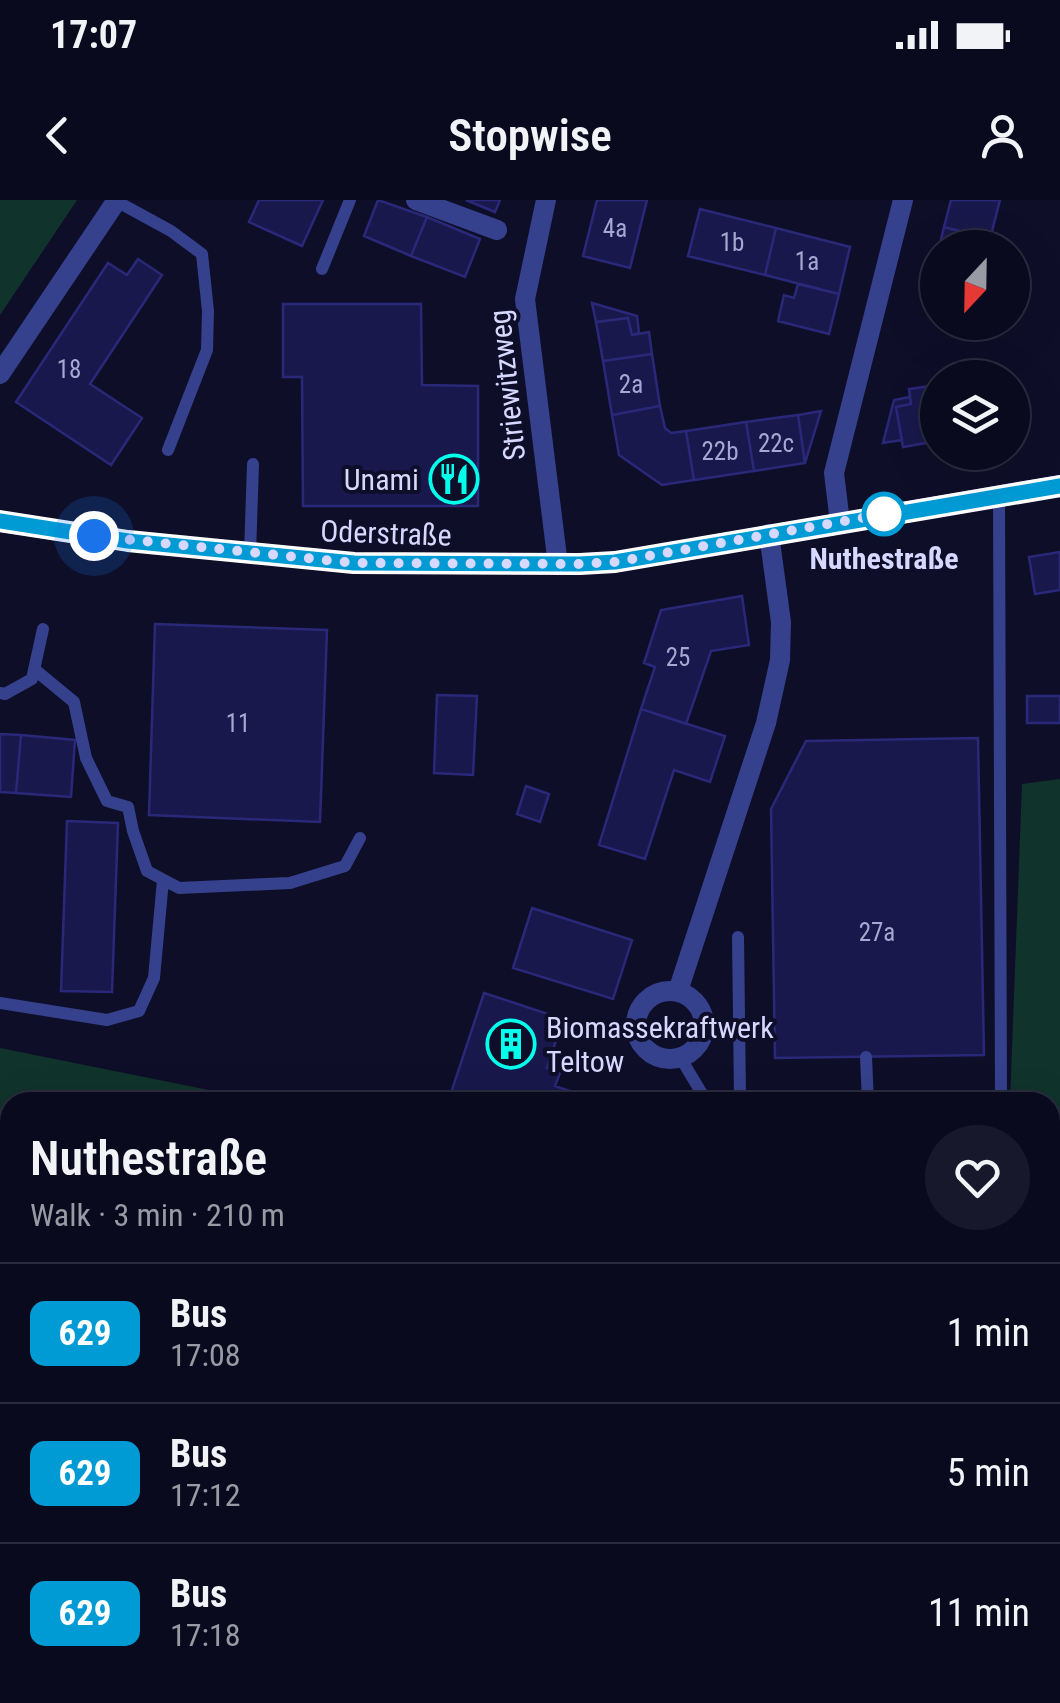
<!DOCTYPE html>
<meta charset="utf-8">
<style>
:root{--surface:#0a0a1f;--page:#18182c;--text:#f1f3f6;--muted:#999aa4;--line:#2a2b3d}
body{margin:0;font-family:"Roboto Condensed",sans-serif;background:var(--page);color:var(--text);height:100vh;display:flex;flex-direction:column;font-size:38px;white-space:nowrap}
*{box-sizing:border-box;margin:0}
p{font-size:32px;color:var(--muted)}
.icon{flex:none;width:55px;height:55px;fill:none;stroke:currentColor;stroke-width:2;stroke-linecap:round;stroke-linejoin:round}
.map{position:relative;flex:1;overflow:hidden}
.side{position:absolute;left:0px;top:892px;width:1060px;height:612px;display:flex;flex-direction:column;background:var(--surface);border-radius:30px 30px 0 0;box-shadow:0 10px 40px #0002,0 0 0 2px var(--line)}
.side>*{flex:none}
.badge{padding:0 20px;border-radius:15px;font-size:35px;line-height:65px}
.needle{width:65px;rotate:202deg}
.buttons{position:absolute;left:920px;top:30px;display:grid;gap:20px}
.buttons a{display:grid;place-items:center;width:110px;height:110px;border-radius:50%;background:var(--surface);box-shadow:0 10px 40px #0002,0 0 0 2px var(--line);font-size:50px}
.you{position:absolute;width:50px;height:50px;margin:-25px;border:8px solid #fff;border-radius:50%;background:#1a73e8;box-shadow:0 0 0 15px #1a73e833}
.map>.badge{position:absolute;translate:-50% -50%;box-shadow:0 0 0 5px #fff}
.round{display:grid;place-items:center;flex:none;width:105px;height:105px;border-radius:52px;background:var(--page)}
.head{display:flex;align-items:center;justify-content:space-between;height:170px;padding:0 30px}
h1{font-size:48px;font-weight:600;line-height:75px}
ul{padding:0;list-style:none}
li{display:flex;align-items:center;gap:30px;height:140px;padding:0 30px;border-top:2px solid var(--line)}
li div{flex:1}
li b{display:block;font-size:38px}
li em{font-style:normal}
li .badge{min-width:110px;font-weight:700;text-align:center}
.status{display:flex;justify-content:space-between;align-items:center;height:70px;padding:0 50px;background:var(--surface);direction:ltr}
.status svg{height:28px;fill:currentColor}
header{display:flex;justify-content:space-between;align-items:center;height:130px;padding:0 30px;background:var(--surface);font-size:45px;font-weight:600}
.map>svg:first-child{display:block}
.green{fill:#10332c}
.water{fill:#062a4a}
.building{fill:#19184c;stroke:#2a2879;stroke-width:2.5}
.lines{fill:none;stroke-linecap:round;stroke-linejoin:round}
.service{stroke:#35418c;stroke-width:12}
.minor{stroke:#35418c;stroke-width:20}
.secondary{stroke:#6d82ff;stroke-width:20}
.line-casing{stroke:#fff;stroke-width:22}
.line{stroke:#009bd5;stroke-width:15}
.walk{stroke:#d6d8ff;stroke-width:10;stroke-dasharray:0 18}
.stop-dot{fill:#fff;stroke:#009bd5;stroke-width:5}
.labels{text-anchor:middle;dominant-baseline:central;stroke-width:8;stroke-linejoin:round;paint-order:stroke}
.number-label{font-size:25px;fill:#a7a8d2}
.street-label{font-size:30px;fill:#d6d8ff;stroke:#0e0e29}
.poi-label{font-size:30px;fill:#d6d8ff;stroke:#0e0e29;text-anchor:end}
.stop-label{font-size:30px;font-weight:bold;fill:#d6d8ff;stroke:#0e0e29}
</style>
<div class="status"><b>17:07</b><svg viewBox="0 0 49 12"><path d="M0 12V9h3v3zM5 12V6h3v6zM10 12V3h3v9zM15 12V0h3v12zM26 1h20v11H26zM47 4h2v5h-2z"/></svg></div>
<header><svg class="icon" aria-label="back" viewBox="0 0 24 24"><path d="M15 5l-7 7 7 7"/></svg>Stopwise<svg class="icon" aria-label="person" viewBox="0 0 24 24"><circle cx="12" cy="8" r="4"/><path d="M4 21q1-7 8-7t8 7"/></svg></header>
<div class="map">
<svg width="1060" height="1503" viewBox="0 0 1060 1503">
<rect width="100%" height="100%" fill="#0e0e29"/>
<path class="green" d="M0,0h77l-77,115z
M1060,579v537h-10v-214h-40l12,-318z
M0,848l269,54h-259v70l-10,-3z
M0,1138l10,2v355h982l-2,8h-990z"/>
<path class="water" d="M0,969l10,3v168l-10,-2z
M1050,1116h10v177h-10z"/>
<path class="building" d="M259,0h64l-21,46 -53,-24z
M378,0l49,17 -16,39 -47,-20z
M466,0h34l-5,12z
M597,0h50l-17,68 -47,-12z
M951,0h49l-10,39 -46,-12z
M700,9l76,19 -11,47 -77,-19z
M427,17l53,22 -15,38 -54,-21z
M944,27l46,12 -3,9h-48z
M776,28l74,19 -11,47 -74,-19z
M938,51v56l-14,-4z
M138,59l24,16 -72,109 52,34 -31,47 -95,-63 92,-139 19,12z
M798,84l41,10 -10,40 -51,-13 6,-26 10,3z
M592,103l45,13 2,17 -7,2 -4,-17 -32,4z
M283,104h138l1,81 56,1v120h-175l-1,-129h-19z
M628,118l4,17 17,-3 3,22 -49,7 -7,-39z
M652,154l8,52 -48,9 -9,-54z
M1012,182h6l5,28 -6,1z
M938,185v56l-35,6 -7,-40 15,-3 -2,-15z
M1014,188l6,40 -8,1v-40z
M910,197l1,7 -15,3 6,33 -19,3 11,-43z
M660,206l5,22 6,5 15,-2 8,49 -32,5 -43,-30 -7,-40z
M821,211l-16,52 -7,-48z
M798,215l7,48 -51,8 -8,-49z
M746,222l8,49 -60,9 -8,-49z
M1060,352v38l-25,4 -6,-37z
M742,396l7,49 -38,6 -25,73 -45,-15 14,-42 -11,-4 17,-53z
M155,424l172,6 -7,192 -171,-7z
M437,495l40,1 -4,79 -39,-2z
M1027,496h33v27h-33z
M641,509l84,27 -15,46 -36,-12 -29,89 -46,-14z
M0,534l21,1 -5,58 -16,-1z
M21,535l54,5 -4,57 -55,-4z
M978,538l6,317 -209,3 -4,-249 35,-68z
M526,586l23,8 -9,28 -23,-8z
M67,621l51,2 -6,169 -51,-1z
M532,708l100,32 -19,59 -100,-31z
M484,793l79,26 -16,49 13,5 -5,13 47,16h-154z
M1050,1306h10v17h-10z
M1051,1359l9,2v142h-43l2,-8h31z
M524,1495h23l-1,8h-22z"/>
<g class="lines">
<path class="service" d="M116,1l55,30 31,23 6,57 -1,39 -39,100
M322,69l28,-69
M999,295l2,607
M250,354l3,-90
M34,469l40,33 12,56 21,43 21,6 5,24 14,40 32,17 111,-5 55,-17 15,-28
M0,493l5,1 27,-15 11,-50
M0,803l107,17 32,-9 15,-33 9,-98
M680,857l27,45
M866,857l2,45
M708,902l32,-6 -2,-159
M963,1503l2,-8"/>
<path class="minor" d="M416,0l81,30
M546,0l-21,99 33,266
M0,174l117,-174
M840,322l-6,-49 69,-273
M636 825a34 34 0 1 1 68 0a34 34 0 1 1-68 0Z
M678,791l88,-268 14,-63 1,-38 -12,-88"/>
<path class="secondary" d="M0,322l128,19 227,22 225,1 35,-2 445,-77"/>
</g>
<g class="lines">
<g class="line-casing">
<path id="line" d="M0,321l128,20 226,22 226,1 35,-2 445,-76"/>
</g>
<use href="#line" class="line"/>
<path class="walk" d="M94,336l260,27 226,1 35,-2 269,-48"/>
</g>
<defs>
<g id="restaurant-ring" transform="scale(2.5)"><circle r="9.5" fill="#0e0e29" stroke="#02ffec" stroke-width="1.5"/><path d="M-5-6h1v4h1v-4h1v4h1v-4h1v5L-1.5 .5V6h-2V.5L-5-1ZM5-6V6H3V1.5H1.5Q1.5-4 5-6Z" fill="#02ffec"/></g>
<g id="building-ring" transform="scale(2.5)"><circle r="9.5" fill="#0e0e29" stroke="#02ffec" stroke-width="1.5"/><path d="M-4-6H4V6H1V3H-1V6H-4ZM-2.5-4.3h1.7v1.8h-1.7ZM.8-4.3h1.7v1.8H.8ZM-2.5-1h1.7V.8h-1.7ZM.8-1h1.7V.8H.8Z" fill="#02ffec"/></g>
</defs>
<g fill-rule="evenodd">
<use href="#restaurant-ring" x="454" y="279"/>
<use href="#building-ring" x="511" y="844"/>
</g>
<circle class="stop-dot" cx="884" cy="314" r="20"/>
<g class="labels">
<g class="number-label">
<text x="615" y="28">4a</text>
<text x="732" y="42">1b</text>
<text x="807" y="61">1a</text>
<text x="69" y="169">18</text>
<text x="631" y="184">2a</text>
<text x="776" y="243">22c</text>
<text x="720" y="251">22b</text>
<text x="678" y="457">25</text>
<text x="238" y="523">11</text>
<text x="877" y="732">27a</text>
</g>
<g class="street-label">
<text transform="translate(507 185) rotate(-96)">Striewitzweg</text>
<text transform="translate(386 333) rotate(2)">Oderstraße</text>
</g>
<g class="poi-label">
<text x="419" y="279">Unami</text>
<text x="546" y="827" text-anchor="start">Biomassekraftwerk<tspan x="546" dy="34">Teltow</tspan></text>
</g>
<g class="stop-label">
<text x="884" y="358">Nuthestraße</text>
</g>
</g>
</svg>
<div class="buttons">
<a><svg class="needle" viewBox="-14 -14 28 28"><path d="M0-13l5 13h-10z" fill="#e53935"/><path d="M0 13l5-13h-10z" fill="#999aa4"/></svg></a>
<a><svg class="icon" aria-label="layers" viewBox="0 0 24 24"><path d="M12 4l9 5-9 5-9-5zM3 14l9 5 9-5"/></svg></a>
</div>
<div class="you" style="left:94px;top:336px"></div>
<section class="side">
<div class="head"><div><h1>Nuthestraße</h1><p>Walk · 3 min · 210 m</p></div><a class="round"><svg class="icon" aria-label="heart" viewBox="0 0 24 24"><path d="M12 20l-8-8c-3-5 5-10 8-4 3-6 11-1 8 4z"/></svg></a></div>
<ul>
<li><span class="badge" style="background:#009bd5;color:#fff">629</span><div><b>Bus</b><p>17:08</p></div><em>1 min</em></li>
<li><span class="badge" style="background:#009bd5;color:#fff">629</span><div><b>Bus</b><p>17:12</p></div><em>5 min</em></li>
<li><span class="badge" style="background:#009bd5;color:#fff">629</span><div><b>Bus</b><p>17:18</p></div><em>11 min</em></li>
</ul>
</section>
</div>
